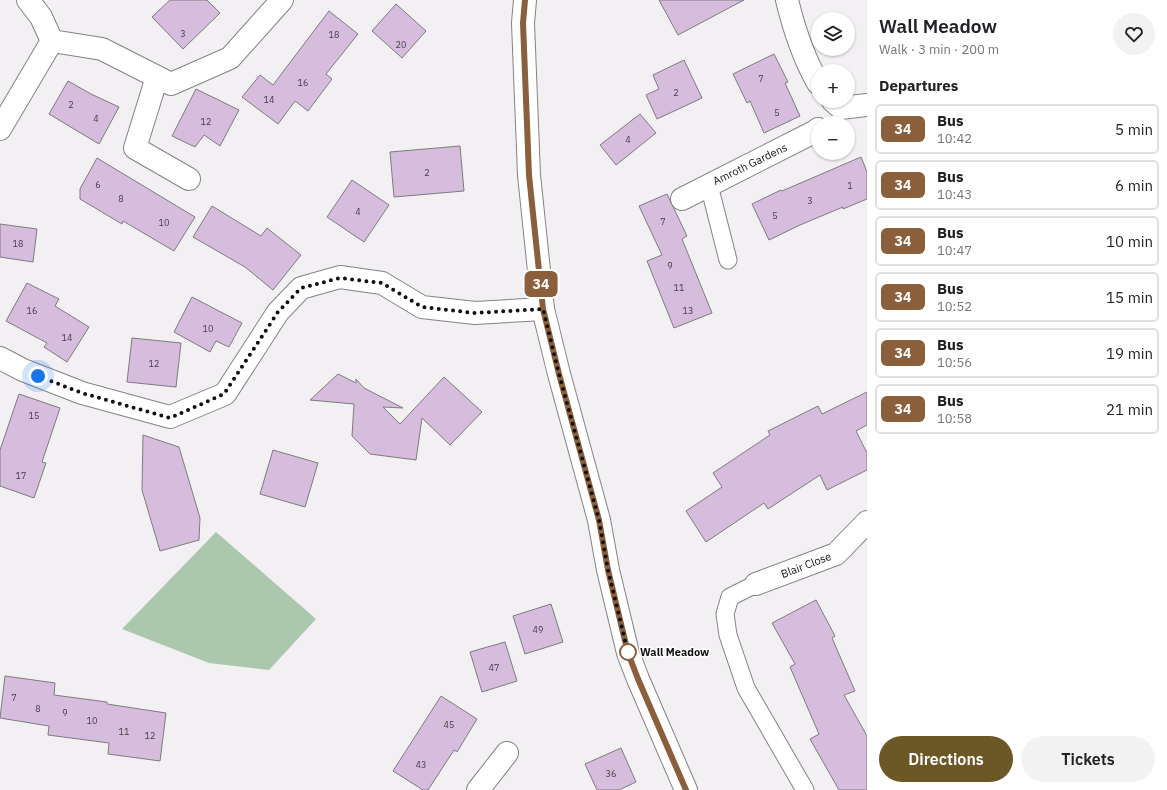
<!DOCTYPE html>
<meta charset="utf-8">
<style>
:root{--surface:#fff;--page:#f2f2f2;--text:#202124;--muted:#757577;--line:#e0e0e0;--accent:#6c5827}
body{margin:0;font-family:"IBM Plex Sans",sans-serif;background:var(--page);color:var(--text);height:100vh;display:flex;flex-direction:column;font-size:15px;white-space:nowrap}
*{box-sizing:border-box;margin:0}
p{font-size:13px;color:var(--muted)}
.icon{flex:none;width:22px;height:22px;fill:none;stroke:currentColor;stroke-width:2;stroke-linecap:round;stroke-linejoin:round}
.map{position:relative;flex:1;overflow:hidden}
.drawer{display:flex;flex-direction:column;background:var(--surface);width:300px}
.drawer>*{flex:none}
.badge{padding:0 8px;border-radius:6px;font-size:14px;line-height:26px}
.fabs{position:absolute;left:811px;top:12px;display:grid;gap:8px}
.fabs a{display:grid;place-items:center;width:44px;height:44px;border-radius:50%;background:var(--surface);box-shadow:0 1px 3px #0004;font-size:20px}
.you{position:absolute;width:20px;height:20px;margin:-10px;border:3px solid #fff;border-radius:50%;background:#1a73e8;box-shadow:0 0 0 6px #1a73e833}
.map>.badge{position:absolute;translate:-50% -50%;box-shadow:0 0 0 2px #fff}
h2{padding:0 12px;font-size:15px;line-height:36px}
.round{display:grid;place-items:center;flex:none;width:42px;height:42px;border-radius:21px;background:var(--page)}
.summary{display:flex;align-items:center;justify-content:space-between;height:68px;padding:0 12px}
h1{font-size:19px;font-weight:600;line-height:30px}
.cta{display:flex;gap:8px;margin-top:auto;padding:8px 12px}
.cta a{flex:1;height:46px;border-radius:24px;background:var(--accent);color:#fff;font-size:16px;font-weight:600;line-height:46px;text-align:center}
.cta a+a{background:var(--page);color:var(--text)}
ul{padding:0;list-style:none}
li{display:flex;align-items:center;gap:12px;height:50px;margin:0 8px 6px;padding:0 4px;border:2px solid var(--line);border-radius:6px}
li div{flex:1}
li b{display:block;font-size:15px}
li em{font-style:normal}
li .badge{min-width:44px;font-weight:700;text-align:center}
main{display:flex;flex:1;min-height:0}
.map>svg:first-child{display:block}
.green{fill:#abc7ae}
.building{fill:#d6bddd;stroke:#7d7b7e}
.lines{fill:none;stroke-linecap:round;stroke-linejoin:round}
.service-casing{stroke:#848285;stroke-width:19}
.minor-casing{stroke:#848285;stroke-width:24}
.secondary-casing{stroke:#848285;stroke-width:24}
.service{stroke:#fff;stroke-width:17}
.minor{stroke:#fff;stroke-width:22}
.secondary{stroke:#fff;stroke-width:22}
.line-casing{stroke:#fff;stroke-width:9}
.line{stroke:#8b5e3c;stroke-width:6}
.walk{stroke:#111112;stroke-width:4;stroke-dasharray:0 7.2}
.stop-dot{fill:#fff;stroke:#8b5e3c;stroke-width:2}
.labels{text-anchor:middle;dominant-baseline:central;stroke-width:3;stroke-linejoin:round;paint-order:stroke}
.number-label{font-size:9px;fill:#423c45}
.street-label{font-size:11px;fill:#111112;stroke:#fffeff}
.stop-label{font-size:11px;font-weight:bold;fill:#111112;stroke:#fffeff;text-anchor:start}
</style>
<main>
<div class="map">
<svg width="867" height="790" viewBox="0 0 867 790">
<rect width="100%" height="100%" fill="#f3f0f3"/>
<path class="green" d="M216,532l100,87 -47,51 -60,-7 -87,-34z"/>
<path class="building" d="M170,0h37l13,13 -37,36 -31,-32z
M659,0h85l-66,35z
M396,4l30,27 -24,27 -30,-27z
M329,11l29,23 -32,40 6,5 -24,32 -13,-10 -17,23 -36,-27 18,-22 13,10z
M774,54l14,28 -3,1 15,33 -36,17 -14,-32 -3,2 -14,-29z
M684,60l18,38 -45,21 -11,-24 13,-6 -6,-14z
M68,81l23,13 28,13 -20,37 -50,-30z
M196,89l43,21 -19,36 -16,-11 -9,12 -23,-11z
M640,114l16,19 -40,32 -16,-20z
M460,146l4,45 -70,6 -4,-45z
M861,157l6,15v27l-24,10v-2l-43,18 -31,15 -17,-36 29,-14 1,1z
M97,158l98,59 -21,34 -51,-30 -1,3 -42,-25v-10z
M352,180l37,25 -25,37 -37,-25z
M667,194l20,42 -5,3 30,74 -38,15 -27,-67 15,-6 -23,-49z
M212,206l49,30 6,-8 34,27 -28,35 -28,-23 -52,-30z
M0,224l37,5 -4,33 -33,-5z
M27,283l32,16 -4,7 34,21 -22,35 -23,-15 3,-4 -41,-22z
M192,297l50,26 -13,24 -13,-6 -6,11 -36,-20z
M132,338l49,5 -5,44 -49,-5z
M338,374l18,9v-4l8,9 39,20 -20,-1 17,17 44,-47 38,35 -32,33 -28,-27 -6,42 -46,-6 -18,-18 2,-32 -44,-4z
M867,392v33l-11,6 11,22v17l-40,20 -7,-15 -52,34 -4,-6 -58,39 -20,-31 36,-24 -9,-14 57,-38 -2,-4 50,-25 4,8z
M19,394l41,14 -18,54 4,1 -12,35 -34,-12v-36z
M143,435l36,12 21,71 -1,22 -39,11 -18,-61z
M273,450l45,13 -13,44 -45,-13z
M816,600l19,36 -3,2 23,53 -11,4 23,41v54h-28l-29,-51 9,-5 -29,-67 5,-3 -23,-41z
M551,604l12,38 -38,12 -12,-38z
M505,642l12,39 -35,11 -12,-40z
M5,676l50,7 -1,12 53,7v2l59,9 -6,48 -52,-7 1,-11 -61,-8 1,-9 -49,-8z
M441,696l36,23 -20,33 -3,-2 -26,40h-5l-30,-19z
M621,748l15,34 -17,8h-22l-12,-26z"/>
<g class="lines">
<g class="service-casing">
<path id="service" d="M709,185l19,75
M756,584l-26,13 -5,17 3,21 18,53 59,102"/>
</g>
<g class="minor-casing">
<path id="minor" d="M787,0c7,29 16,57 31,83
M52,41l50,8 69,35 59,-26 52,-58
M157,77l-22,71 54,31
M833,101l8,7 26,-3
M0,129l52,-88 -11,-24 -13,-17
M682,199l132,-67 4,-3
M0,358l23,12 59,23 88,24 55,-23 53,-82 23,-24 39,-11 42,6 40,24 53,6 68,-4
M756,584l80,-30 31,-32
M478,790l29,-37"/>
</g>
<g class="secondary-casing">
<path id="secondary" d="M525,0l-2,23 6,152 14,134 16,65 40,146 9,50 20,83 10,26 48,111"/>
</g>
<use href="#service" class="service"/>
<use href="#minor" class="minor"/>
<use href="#secondary" class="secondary"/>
</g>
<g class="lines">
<g class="line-casing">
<path id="line" d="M525,0l-2,23 6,152 14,134 16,65 40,146 9,50 20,83 10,26 48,111"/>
</g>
<use href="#line" class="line"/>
<path class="walk" d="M38,376l44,17 88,25 54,-24 54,-82 23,-24 39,-10 42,5 40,24 53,6 68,-4 16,65 40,146 9,50 20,83v-1"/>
</g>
<circle class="stop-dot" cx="628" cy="652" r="8"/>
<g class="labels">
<g class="number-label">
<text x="183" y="33">3</text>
<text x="334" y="34">18</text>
<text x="401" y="44">20</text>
<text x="761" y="78">7</text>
<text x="303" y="82">16</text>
<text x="676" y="92">2</text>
<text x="269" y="99">14</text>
<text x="71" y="104">2</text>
<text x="777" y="112">5</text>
<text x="96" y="118">4</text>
<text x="206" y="121">12</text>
<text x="628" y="139">4</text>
<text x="427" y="172">2</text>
<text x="98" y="184">6</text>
<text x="850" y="185">1</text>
<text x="121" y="198">8</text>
<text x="810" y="200">3</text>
<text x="358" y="211">4</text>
<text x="775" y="215">5</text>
<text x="663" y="221">7</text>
<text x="164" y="222">10</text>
<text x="18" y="243">18</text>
<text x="670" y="265">9</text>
<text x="679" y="287">11</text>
<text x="32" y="310">16</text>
<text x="688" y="310">13</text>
<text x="208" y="328">10</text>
<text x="67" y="337">14</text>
<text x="154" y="363">12</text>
<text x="34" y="415">15</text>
<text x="21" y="475">17</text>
<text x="538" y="629">49</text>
<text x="494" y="667">47</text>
<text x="14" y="697">7</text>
<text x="38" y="708">8</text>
<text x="65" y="712">9</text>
<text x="92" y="720">10</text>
<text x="449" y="724">45</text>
<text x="124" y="731">11</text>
<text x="150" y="735">12</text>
<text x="421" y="764">43</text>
<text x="611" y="773">36</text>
</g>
<g class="street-label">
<text transform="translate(750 164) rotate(-26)">Amroth Gardens</text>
<text transform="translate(806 565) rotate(-21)">Blair Close</text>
</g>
<g class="stop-label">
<text x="640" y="652">Wall Meadow</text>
</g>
</g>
</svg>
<div class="fabs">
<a><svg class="icon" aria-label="layers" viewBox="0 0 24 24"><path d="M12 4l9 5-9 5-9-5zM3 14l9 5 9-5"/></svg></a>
<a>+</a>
<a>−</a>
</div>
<div class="you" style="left:38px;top:376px"></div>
<b class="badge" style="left:541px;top:284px;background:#8b5e3c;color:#fff">34</b>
</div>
<section class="drawer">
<div class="summary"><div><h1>Wall Meadow</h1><p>Walk · 3 min · 200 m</p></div><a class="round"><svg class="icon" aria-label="heart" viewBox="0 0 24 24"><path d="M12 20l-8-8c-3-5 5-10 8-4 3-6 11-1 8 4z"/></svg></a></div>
<h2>Departures</h2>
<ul>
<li><span class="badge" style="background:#8b5e3c;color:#fff">34</span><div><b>Bus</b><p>10:42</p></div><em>5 min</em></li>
<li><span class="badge" style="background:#8b5e3c;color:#fff">34</span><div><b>Bus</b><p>10:43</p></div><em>6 min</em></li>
<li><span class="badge" style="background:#8b5e3c;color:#fff">34</span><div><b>Bus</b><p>10:47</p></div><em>10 min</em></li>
<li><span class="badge" style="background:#8b5e3c;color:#fff">34</span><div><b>Bus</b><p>10:52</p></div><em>15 min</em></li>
<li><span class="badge" style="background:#8b5e3c;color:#fff">34</span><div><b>Bus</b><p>10:56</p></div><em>19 min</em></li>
<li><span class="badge" style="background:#8b5e3c;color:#fff">34</span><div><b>Bus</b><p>10:58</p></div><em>21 min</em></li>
</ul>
<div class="cta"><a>Directions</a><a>Tickets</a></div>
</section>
</main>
